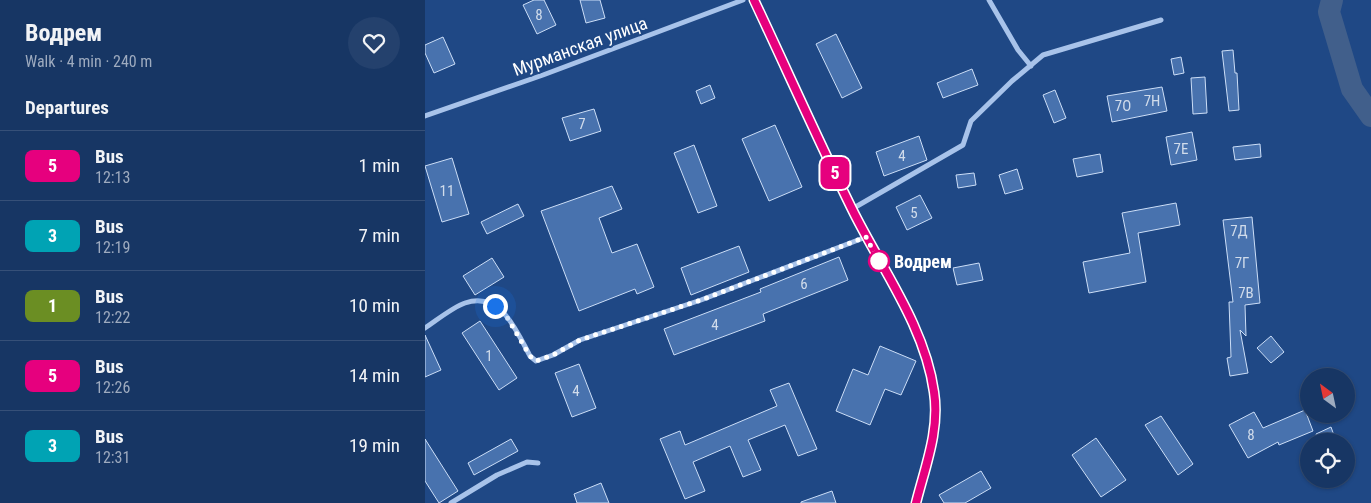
<!DOCTYPE html>
<meta charset="utf-8">
<style>
:root{--surface:#173664;--page:#24416d;--text:#f1f3f6;--muted:#9eabbf;--line:#365078}
body{margin:0;font-family:"Roboto Condensed",sans-serif;background:var(--page);color:var(--text);height:100vh;display:flex;flex-direction:column;font-size:19px;white-space:nowrap}
*{box-sizing:border-box;margin:0}
p{font-size:16px;color:var(--muted)}
.icon{flex:none;width:28px;height:28px;fill:none;stroke:currentColor;stroke-width:2;stroke-linecap:round;stroke-linejoin:round}
.map{position:relative;flex:1;overflow:hidden}
.panel{display:flex;flex-direction:column;background:var(--surface);width:425px}
.panel>*{flex:none}
.badge{padding:0 10px;border-radius:8px;font-size:18px;line-height:32px}
.needle{width:32px;rotate:327deg}
.controls{position:absolute;left:875px;top:368px;display:grid;gap:10px}
.controls a{display:grid;place-items:center;width:55px;height:55px;border-radius:50%;background:var(--surface);box-shadow:0 1px 4px #0004,0 0 0 1px var(--line);font-size:25px}
.you{position:absolute;width:25px;height:25px;margin:-12px;border:4px solid #fff;border-radius:50%;background:#1a73e8;box-shadow:0 0 0 8px #1a73e833}
.map>.badge{position:absolute;translate:-50% -50%;box-shadow:0 0 0 2px #fff}
h2{padding:0 25px;font-size:19px;line-height:45px}
.round{display:grid;place-items:center;flex:none;width:52px;height:52px;border-radius:26px;background:var(--page)}
.head{display:flex;align-items:center;justify-content:space-between;height:85px;padding:0 25px}
h1{font-size:24px;font-weight:700;line-height:38px}
ul{padding:0;list-style:none}
li{display:flex;align-items:center;gap:15px;height:70px;padding:0 25px;border-top:1px solid var(--line)}
li div{flex:1}
li b{display:block;font-size:19px}
li em{font-style:normal}
li .badge{min-width:55px;font-weight:700;text-align:center}
main{display:flex;flex:1;min-height:0}
.map>svg:first-child{display:block}
.lines{fill:none;stroke-linecap:round;stroke-linejoin:round}
.river{stroke:#415f8b;stroke-width:22}
.building{fill:#4872ae;stroke:#ccdef7}
.minor{stroke:#a8c3ea;stroke-width:5}
.tertiary{stroke:#a8c3ea;stroke-width:9}
.line-casing{stroke:#fff;stroke-width:11}
.line{stroke:#e6007e;stroke-width:8}
.walk{stroke:#fff;stroke-width:5;stroke-dasharray:0 9}
.stop-dot{fill:#fff;stroke:#e6007e;stroke-width:2.5}
.labels{text-anchor:middle;dominant-baseline:central;stroke-width:4;stroke-linejoin:round;paint-order:stroke}
.number-label{font-size:15px;fill:#d1dceb}
.street-label{font-size:18px;fill:#fff;stroke:#1f4885}
.stop-label{font-size:18px;font-weight:bold;fill:#fff;stroke:#1f4885;text-anchor:start}
</style>
<main>
<section class="panel">
<div class="head"><div><h1>Водрем</h1><p>Walk · 4 min · 240 m</p></div><a class="round"><svg class="icon" aria-label="heart" viewBox="0 0 24 24"><path d="M12 20l-8-8c-3-5 5-10 8-4 3-6 11-1 8 4z"/></svg></a></div>
<h2>Departures</h2>
<ul>
<li><span class="badge" style="background:#e6007e;color:#fff">5</span><div><b>Bus</b><p>12:13</p></div><em>1 min</em></li>
<li><span class="badge" style="background:#00a3b4;color:#fff">3</span><div><b>Bus</b><p>12:19</p></div><em>7 min</em></li>
<li><span class="badge" style="background:#6b8e23;color:#fff">1</span><div><b>Bus</b><p>12:22</p></div><em>10 min</em></li>
<li><span class="badge" style="background:#e6007e;color:#fff">5</span><div><b>Bus</b><p>12:26</p></div><em>14 min</em></li>
<li><span class="badge" style="background:#00a3b4;color:#fff">3</span><div><b>Bus</b><p>12:31</p></div><em>19 min</em></li>
</ul>
</section>
<div class="map">
<svg width="946" height="503" viewBox="0 0 946 503">
<rect width="100%" height="100%" fill="#1f4885"/>
<g class="lines">
<path class="river" d="M907,0l-3,12 23,77 19,27"/>
</g>
<path class="building" d="M109,0h10l12,25 -19,9 -14,-29z
M155,0h20l5,18 -19,5z
M411,34l26,54 -20,10 -26,-54z
M18,37l12,27 -21,9 -9,-20v-8z
M808,50l2,23h2l2,37 -10,1 -7,-60z
M756,57l3,16 -10,2 -3,-16z
M547,69l6,16 -35,13 -6,-15z
M780,77l2,36 -14,1 -2,-36z
M285,85l5,13 -14,6 -5,-13z
M737,87l5,24 -55,11 -5,-26z
M630,90l11,28 -12,5 -11,-28z
M169,109l7,22 -31,10 -8,-23z
M350,125l27,62 -33,14 -27,-62z
M767,132l5,28 -26,5 -5,-28z
M494,136l8,24 -43,16 -8,-24z
M835,144l1,13 -26,3 -2,-13z
M269,145l23,61 -19,7 -24,-60z
M675,154l3,18 -26,5 -4,-18z
M27,158l17,56 -27,8 -17,-56z
M592,169l6,20 -18,5 -6,-19z
M549,173l2,12 -18,3 -2,-13z
M187,186l10,23 -23,9 13,35 25,-9 17,43 -17,7 -2,-5 -56,22 -38,-100z
M495,195l12,23 -25,12 -11,-23z
M751,203l4,22 -42,8 8,49 -57,11 -6,-31 47,-9 -8,-40z
M93,204l6,12 -37,18 -6,-12z
M827,217l8,86 -15,2 1,31 -6,-6 8,43 -18,3 -3,-18 4,-1 -2,-55h4l-10,-82z
M314,246l10,26 -58,23 -10,-27z
M414,257l9,23 -85,34 2,7 -91,34 -10,-26 97,-37 -1,-3z
M67,258l12,19 -29,18 -12,-19z
M554,263l4,17 -26,5 -4,-17z
M55,321l37,57 -18,12 -37,-57z
M0,335l16,35 -16,7z
M846,336l13,16 -13,11 -14,-15z
M455,346l36,15 -15,34 -16,-6 -15,36 -34,-14 17,-42 15,6z
M154,364l17,44 -24,9 -17,-44z
M364,383l28,66 -19,7 -13,-31 -37,15 13,30 -18,7 -13,-31 -37,16 12,29 -20,8 -25,-60 20,-8 5,14 92,-39 -7,-16z
M880,410l8,21 -34,14 -1,-3 -30,16 -19,-33 25,-13 9,16z
M736,416l32,48 -15,11 -33,-50z
M906,427l5,14h-17l-3,-7z
M671,438l30,42 -25,17 -29,-42z
M0,439l33,52 -19,12 -14,-22z
M86,439l7,12 -44,24 -6,-12z
M556,471l10,17 -26,15h-21l-5,-8z
M176,483l8,20h-32l-3,-9z
M407,491l4,12h-35v-1z"/>
<g class="lines">
<path class="minor" d="M564,0l29,50 13,16
M0,116l118,-41 200,-75
M427,209l111,-64 8,-24 41,-40 31,-26 118,-35
M0,328c12,-8 28,-21 40,-25 36,-12 51,27 65,53l6,5 17,-6 27,-15 121,-40 165,-63
M26,503l46,-28 30,-13 11,1"/>
<path class="tertiary" d="M329,0c33,70 64,140 98,209 29,59 72,117 82,183 6,38 -9,75 -18,111"/>
</g>
<g class="lines">
<g class="line-casing">
<path id="line" d="M329,0c33,70 64,140 98,209 29,59 73,117 82,183 6,38 -9,75 -18,111"/>
</g>
<use href="#line" class="line"/>
<path class="walk" d="M70,306l9,6 26,44 6,5 17,-6 27,-15 121,-40 165,-63 16,30 -3,-6"/>
</g>
<circle class="stop-dot" cx="454" cy="261" r="10"/>
<g class="labels">
<g class="number-label">
<text x="114" y="15">8</text>
<text x="727" y="101">7Н</text>
<text x="698" y="106">7О</text>
<text x="157" y="124">7</text>
<text x="756" y="149">7Е</text>
<text x="477" y="156">4</text>
<text x="22" y="191">11</text>
<text x="489" y="213">5</text>
<text x="814" y="231">7Д</text>
<text x="817" y="263">7Г</text>
<text x="379" y="284">6</text>
<text x="821" y="293">7В</text>
<text x="290" y="325">4</text>
<text x="64" y="356">1</text>
<text x="151" y="391">4</text>
<text x="826" y="435">8</text>
</g>
<g class="street-label">
<text transform="translate(155 46) rotate(-20)">Мурманская улица</text>
</g>
<g class="stop-label">
<text x="469" y="261">Водрем</text>
</g>
</g>
</svg>
<div class="controls">
<a><svg class="needle" viewBox="-14 -14 28 28"><path d="M0-13l5 13h-10z" fill="#e53935"/><path d="M0 13l5-13h-10z" fill="#9eabbf"/></svg></a>
<a><svg class="icon" aria-label="locate" viewBox="0 0 24 24"><circle cx="12" cy="12" r="6"/><path d="M12 2v4M12 18v4M2 12h4M18 12h4"/></svg></a>
</div>
<div class="you" style="left:70px;top:306px"></div>
<b class="badge" style="left:410px;top:173px;background:#e6007e;color:#fff">5</b>
</div>
</main>
